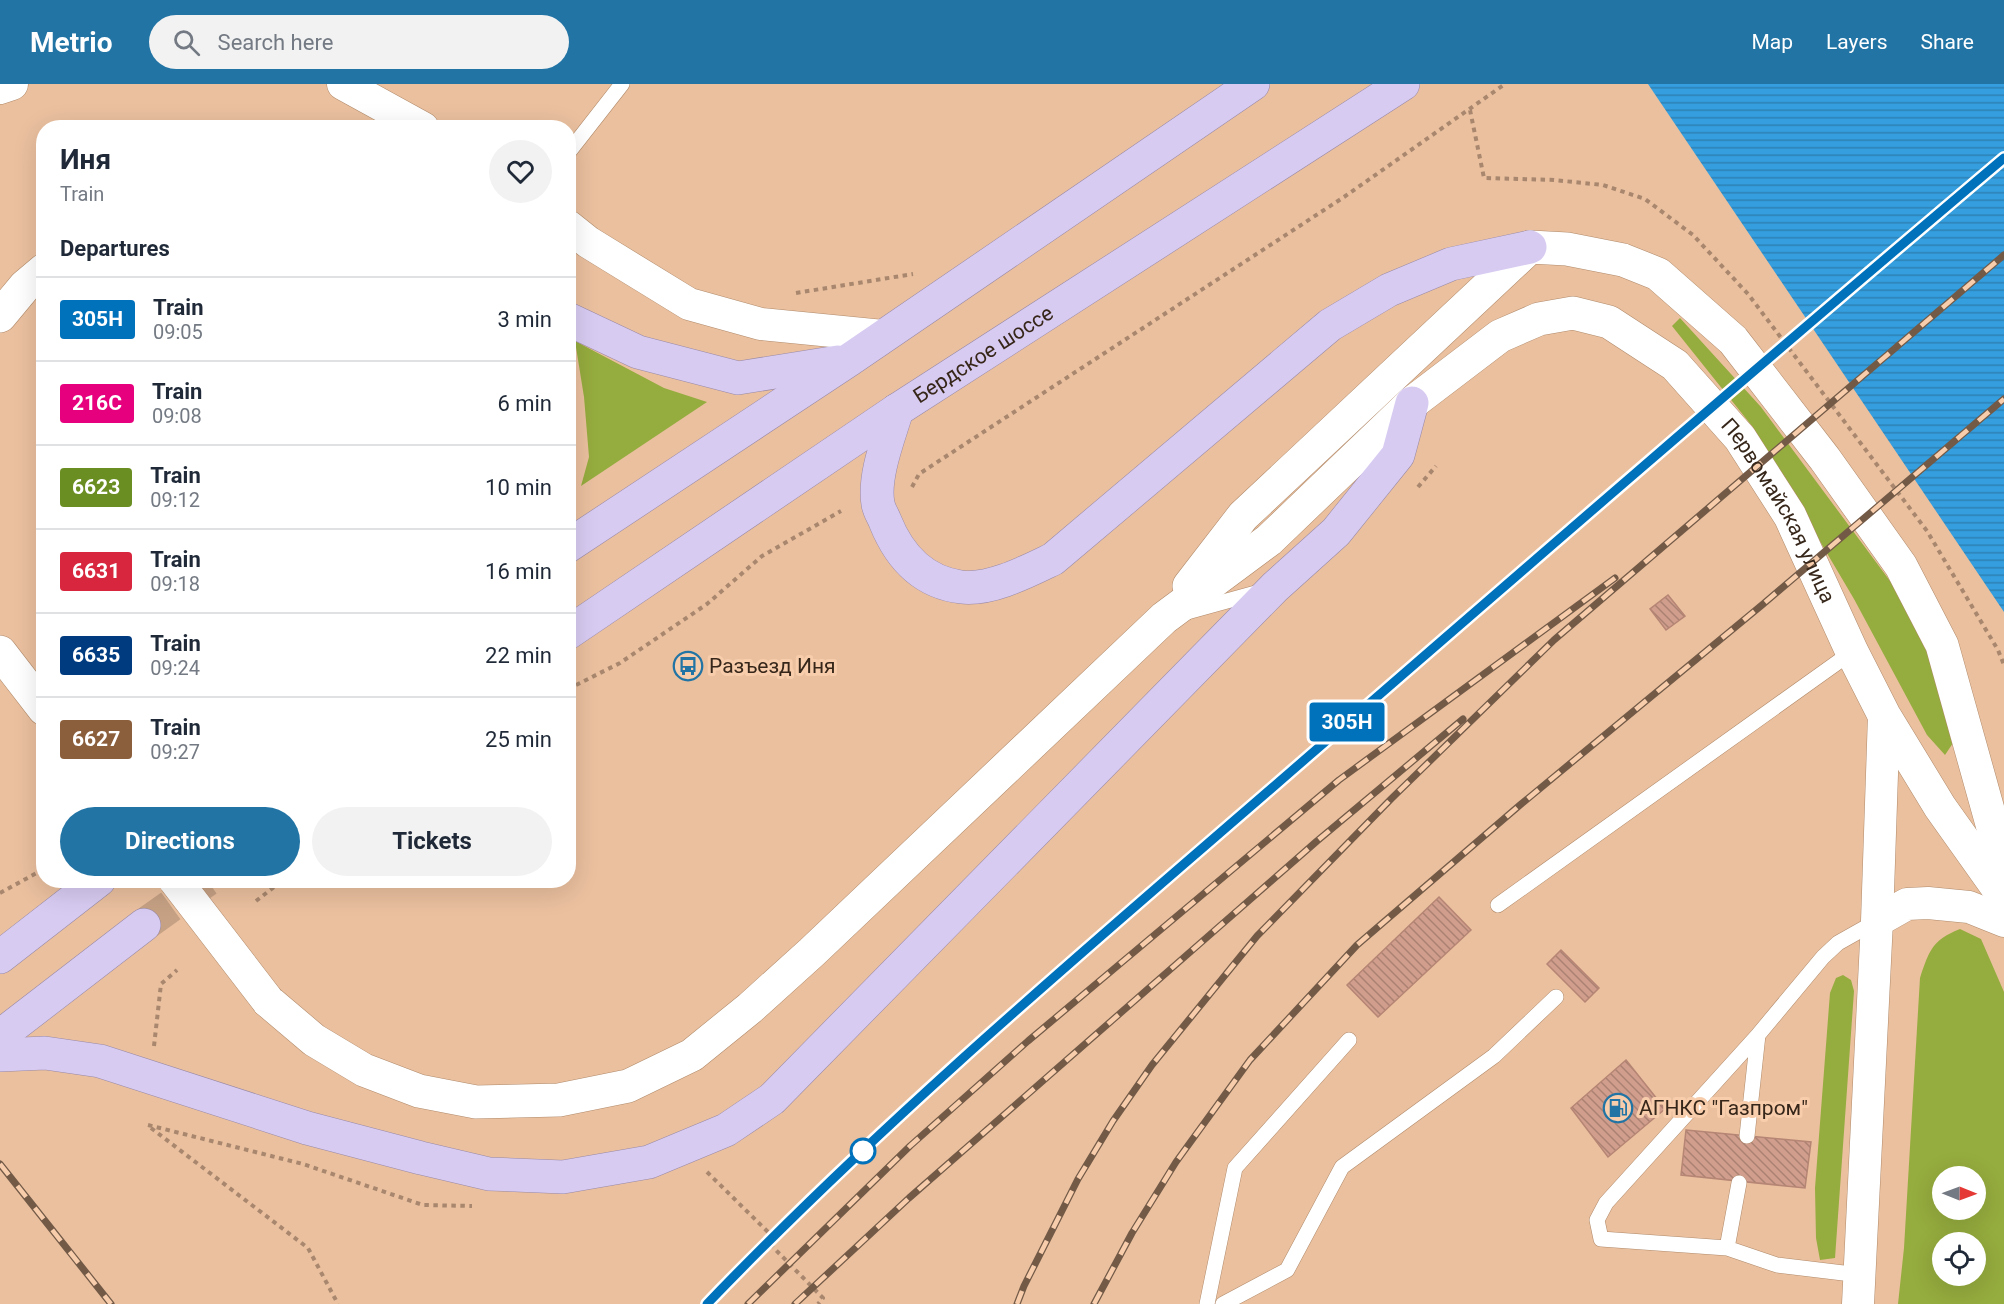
<!DOCTYPE html>
<meta charset="utf-8">
<style>
:root{--surface:#fff;--page:#f2f2f3;--text:#1f2937;--muted:#747a83;--line:#e0e1e3;--accent:#2274a5}
body{margin:0;font-family:Roboto,sans-serif;background:var(--page);color:var(--text);height:100vh;display:flex;flex-direction:column;font-size:22px;white-space:nowrap}
*{box-sizing:border-box;margin:0}
p{font-size:20px;color:var(--muted)}
.icon{flex:none;width:33px;height:33px;fill:none;stroke:currentColor;stroke-width:2;stroke-linecap:round;stroke-linejoin:round}
.map{position:relative;flex:1;overflow:hidden}
.details{position:absolute;left:36px;top:36px;width:540px;height:768px;display:flex;flex-direction:column;background:var(--surface);border-radius:24px;box-shadow:0 6px 24px #0002}
.details>*{flex:none}
.badge{padding:0 12px;border-radius:4px;font-size:21px;line-height:39px}
.needle{width:39px;rotate:91deg}
.buttons{position:absolute;left:1932px;top:1082px;display:grid;gap:12px}
.buttons a{display:grid;place-items:center;width:54px;height:54px;border-radius:50%;background:var(--surface);box-shadow:0 6px 24px #0002;font-size:30px}
.map>.badge{position:absolute;translate:-50% -50%;box-shadow:0 0 0 3px #fff}
h2{padding:0 24px;font-size:22px;line-height:54px}
.round{display:grid;place-items:center;flex:none;width:63px;height:63px;border-radius:32px;background:var(--page)}
.headline{display:flex;align-items:center;justify-content:space-between;height:102px;padding:0 24px}
h1{font-size:28px;font-weight:700;line-height:45px}
.button{display:flex;gap:12px;margin-top:auto;padding:12px 24px}
.button a{flex:1;height:69px;border-radius:36px;background:var(--accent);color:#fff;font-size:24px;font-weight:700;line-height:69px;text-align:center}
.button a+a{background:var(--page);color:var(--text)}
ul{padding:0;list-style:none}
li{display:flex;align-items:center;gap:18px;height:84px;padding:0 24px;border-top:2px solid var(--line)}
li div{flex:1}
li b{display:block;font-size:22px}
li em{font-style:normal}
li .badge{min-width:66px;font-weight:700;text-align:center}
header{display:flex;align-items:center;gap:36px;box-sizing:border-box;height:84px;padding:0 30px;background:var(--accent);color:#fff}
header strong{font-size:28px}
nav{display:flex;gap:33px;margin-inline-start:auto;font-size:21px}
.search{width:420px;height:54px;background:var(--page);display:flex;align-items:center;gap:15px;box-sizing:border-box;padding:0 21px;border-radius:33px;color:var(--muted);font-size:22px}
.map>svg:first-child{display:block}
.green{fill:#95ac3e;fill-rule:evenodd}
.water{fill:url(#water-rules)}
.building{fill:url(#building-back-hatch);stroke:#b68574;stroke-width:1.5}
.lines{fill:none;stroke-linecap:round;stroke-linejoin:round}
.trunk-tunnel{stroke:#c6a184;stroke-width:33;stroke-dasharray:33 16;stroke-linecap:butt}
.service-casing{stroke:#b18a6a;stroke-width:16}
.minor-casing{stroke:#b18a6a;stroke-width:33}
.secondary-casing{stroke:#b18a6a;stroke-width:34}
.trunk-casing{stroke:#9989a4;stroke-width:34}
.path{stroke:#a8876e;stroke-width:4;stroke-dasharray:4.5 4.5;stroke-linecap:butt}
.service{stroke:#fff;stroke-width:15}
.minor{stroke:#fff;stroke-width:32}
.secondary{stroke:#fff;stroke-width:33}
.trunk{stroke:#d8cbf2;stroke-width:33}
.rail-casing{stroke:#735a47;stroke-width:7}
.rail{stroke:#f7cdac;stroke-width:4.5;stroke-dasharray:14;stroke-linecap:butt}
.secondary-bridge-casing{stroke:#b18a6a;stroke-width:34;stroke-linecap:butt}
.secondary-bridge{stroke:#fff;stroke-width:33}
.line-casing{stroke:#fff;stroke-width:14}
.line{stroke:#0072bc;stroke-width:9}
.stop-dot{fill:#fff;stroke:#0072bc;stroke-width:3}
.labels{text-anchor:middle;dominant-baseline:central;stroke-width:6;stroke-linejoin:round;paint-order:stroke}
.street-label{font-size:21px;fill:#37271a;stroke:#f7cdac}
.poi-label{font-size:21px;fill:#37271a;stroke:#f7cdac;text-anchor:start}
</style>
<header>
<strong>Metrio</strong>
<div class="search"><svg class="icon" aria-label="search" viewBox="0 0 24 24"><circle cx="10" cy="10" r="6"/><path d="M15 15l6 6"/></svg>Search here</div>
<nav><a>Map</a><a>Layers</a><a>Share</a></nav>
</header>
<div class="map">
<svg width="2004" height="1220" viewBox="0 0 2004 1220">
<defs>
<pattern id="water-rules" width="6" height="5" patternUnits="userSpaceOnUse" patternTransform="scale(1.5)"><rect width="6" height="5" fill="#349edf"/><path d="M0 2.5h6" fill="none" stroke="#2d81b4"/></pattern>
<pattern id="building-back-hatch" width="6" height="6" patternUnits="userSpaceOnUse" patternTransform="scale(1.5)"><rect width="6" height="6" fill="#d19e8d"/><path d="M-1 5l2 2M0 0l6 6M5-1l2 2" fill="none" stroke="#aa8172"/></pattern>
</defs>
<rect width="100%" height="100%" fill="#eac09f"/>
<path class="green" d="M1680,234l81,89 152,205 31,76 9,55 -8,12 -18,-20 -73,-136 -102,-173 -80,-100z
M575,257l89,47 43,14 -126,84 8,-29 -5,-60z
M1960,845l21,10 23,53v312h-106l6,-56 16,-270c9,-27 12,-38 40,-49zM1942,1092h34v33h-34zM1942,1158h34v33h-34z
M1843,891l8,5 3,11 -19,267 -15,2 -4,-22 -1,-50 15,-195 6,-15z"/>
<path class="water" d="M1648,0h356v528z"/>
<path class="building" d="M1668,511l17,21 -19,14 -16,-21z
M1439,813l32,33 -93,87 -31,-32z
M1561,866l38,38 -14,14 -38,-38z
M1626,976l39,49 -57,48 -37,-49z
M1686,1046l125,12 -6,46 -124,-13z"/>
<g class="lines">
<path class="trunk-tunnel" d="M144,841l63,-45"/>
<g class="service-casing">
<path id="service" d="M568,69l54,-69
M1187,528l76,-21
M1498,821l354,-253
M1747,1052l11,-101
M1727,1164l12,-65
M1860,1191l-83,-10 -50,-17 -126,-9 -4,-19 9,-17 152,-168 65,-78 15,-14 39,-22
M1207,1220l28,-136 114,-128
M1223,1220l64,-34 55,-103 152,-111 62,-59"/>
</g>
<g class="minor-casing">
<path id="minor" d="M343,0l80,44
M0,4l12,-4
M568,142l20,16 101,62 72,20 122,12
M1877,837l30,-17 21,-1 41,4 35,14
M1858,1220l19,-383 7,-206"/>
</g>
<g class="secondary-casing">
<g id="secondary">
<path d="M0,232l25,-30 19,-16"/>
<path d="M1189,502l54,-70 287,-269 37,2 56,11 35,14 75,66 92,119 76,107 41,79 62,222"/>
<path d="M0,568l44,57"/>
<path id="s1" d="M268,917l46,39 50,30 55,21 57,11 83,-2 69,-14 64,-31 58,-47 62,-56 352,-334 105,-78 143,-137 88,-67 39,-17 34,-6 36,9 66,43 65,73 50,78 62,136 32,63 56,92 64,90"/>
</g>
</g>
<g class="trunk-casing">
<g id="trunk">
<path d="M568,235l70,33 100,26 100,-16"/>
<path d="M897,326c-8,27 -24,66 -19,94 1,6 5,12 7,17 14,35 37,61 76,66 29,4 67,-16 92,-28l277,-234 59,-35 62,-26 79,-17"/>
<path d="M568,462l281,-186 404,-276"/>
<path id="s2" d="M568,549l329,-223 506,-326"/>
<path d="M0,873l99,-77"/>
<path d="M0,952l144,-111"/>
<path d="M0,971l45,-2 55,8 207,67 114,30 68,16 74,3 86,-15 77,-32 46,-31 503,-512 61,-55 62,-77 14,-52"/>
</g>
</g>
<path class="path" d="M1470,26l14,68 70,2 49,5 42,14 48,36 55,59 179,237 71,119 6,15
M796,209l117,-19
M912,403l7,-13 425,-277 161,-113
M1418,403l18,-21
M568,605l52,-26 87,-59 55,-48 79,-45
M0,809l44,-24
M256,817l27,-21
M154,962l7,-62 16,-14
M148,1041l155,39 120,41 49,1
M151,1044l157,120 30,56
M707,1088l61,60 -1,9 56,57 -5,6"/>
<use href="#service" class="service"/>
<use href="#minor" class="minor"/>
<use href="#secondary" class="secondary"/>
<use href="#trunk" class="trunk"/>
<g class="rail-casing">
<path id="rail" d="M0,1080l111,140
M707,1220c173,-180 364,-341 552,-505 247,-215 495,-428 745,-641
M748,1220l162,-158 118,-105 311,-261 276,-202
M795,1220l114,-106 408,-357 146,-122
M1017,1220l7,-18 54,-107 35,-58 39,-56 105,-129 134,-137 163,-159 450,-385
M1094,1220l38,-71 44,-71 74,-102 107,-115 163,-140 242,-200 242,-206"/>
</g>
<use href="#rail" class="rail"/>
<g class="secondary-bridge-casing">
<path id="secondary-bridge" d="M175,796l93,121"/>
</g>
<use href="#secondary-bridge" class="secondary-bridge"/>
</g>
<g class="lines">
<g class="line-casing">
<path id="line" d="M707,1220c177,-184 372,-349 565,-516 243,-211 486,-422 732,-630"/>
</g>
<use href="#line" class="line"/>
</g>
<defs>
<g id="bus-ring" transform="scale(1.5)"><circle r="9.5" fill="#f7cdac" stroke="#2274a5" stroke-width="1.5"/><path d="M-5-6H5V4H4V6H2V4H-2V6H-4V4H-5ZM-3.5-4V0h7V-4ZM-3.5 1.2v1.5H-2V1.2ZM2 1.2v1.5H3.5V1.2Z" fill="#2274a5"/></g>
<g id="fuel-ring" transform="scale(1.5)"><circle r="9.5" fill="#f7cdac" stroke="#2274a5" stroke-width="1.5"/><path d="M-5.5-6h7V0h2V4h1.3V-2.5L3-4.5l.8-.8L6-3V5H2.5V1h-1V6h-7ZM-4.2-4.7v3.2H.2V-4.7Z" fill="#2274a5"/></g>
</defs>
<g fill-rule="evenodd">
<use href="#bus-ring" x="688" y="582"/>
<use href="#fuel-ring" x="1618" y="1024"/>
</g>
<circle class="stop-dot" cx="863" cy="1067" r="12"/>
<g class="labels">
<g class="street-label">
<text stroke="none"><textPath href="#s2" startOffset="500">Бердское шоссе</textPath></text>
<text stroke="none"><textPath href="#s1" startOffset="1916">Первомайская улица</textPath></text>
</g>
<g class="poi-label">
<text x="709" y="582">Разъезд Иня</text>
<text x="1639" y="1024">АГНКС "Газпром"</text>
</g>
</g>
</svg>
<div class="buttons">
<a><svg class="needle" viewBox="-14 -14 28 28"><path d="M0-13l5 13h-10z" fill="#e53935"/><path d="M0 13l5-13h-10z" fill="#747a83"/></svg></a>
<a><svg class="icon" aria-label="locate" viewBox="0 0 24 24"><circle cx="12" cy="12" r="6"/><path d="M12 2v4M12 18v4M2 12h4M18 12h4"/></svg></a>
</div>
<b class="badge" style="left:1347px;top:638px;background:#0072bc;color:#fff">305Н</b>
<section class="details">
<div class="headline"><div><h1>Иня</h1><p>Train</p></div><a class="round"><svg class="icon" aria-label="heart" viewBox="0 0 24 24"><path d="M12 20l-8-8c-3-5 5-10 8-4 3-6 11-1 8 4z"/></svg></a></div>
<h2>Departures</h2>
<ul>
<li><span class="badge" style="background:#0072bc;color:#fff">305Н</span><div><b>Train</b><p>09:05</p></div><em>3 min</em></li>
<li><span class="badge" style="background:#e6007e;color:#fff">216С</span><div><b>Train</b><p>09:08</p></div><em>6 min</em></li>
<li><span class="badge" style="background:#6b8e23;color:#fff">6623</span><div><b>Train</b><p>09:12</p></div><em>10 min</em></li>
<li><span class="badge" style="background:#d7263d;color:#fff">6631</span><div><b>Train</b><p>09:18</p></div><em>16 min</em></li>
<li><span class="badge" style="background:#003b80;color:#fff">6635</span><div><b>Train</b><p>09:24</p></div><em>22 min</em></li>
<li><span class="badge" style="background:#8b5e3c;color:#fff">6627</span><div><b>Train</b><p>09:27</p></div><em>25 min</em></li>
</ul>
<div class="button"><a>Directions</a><a>Tickets</a></div>
</section>
</div>
